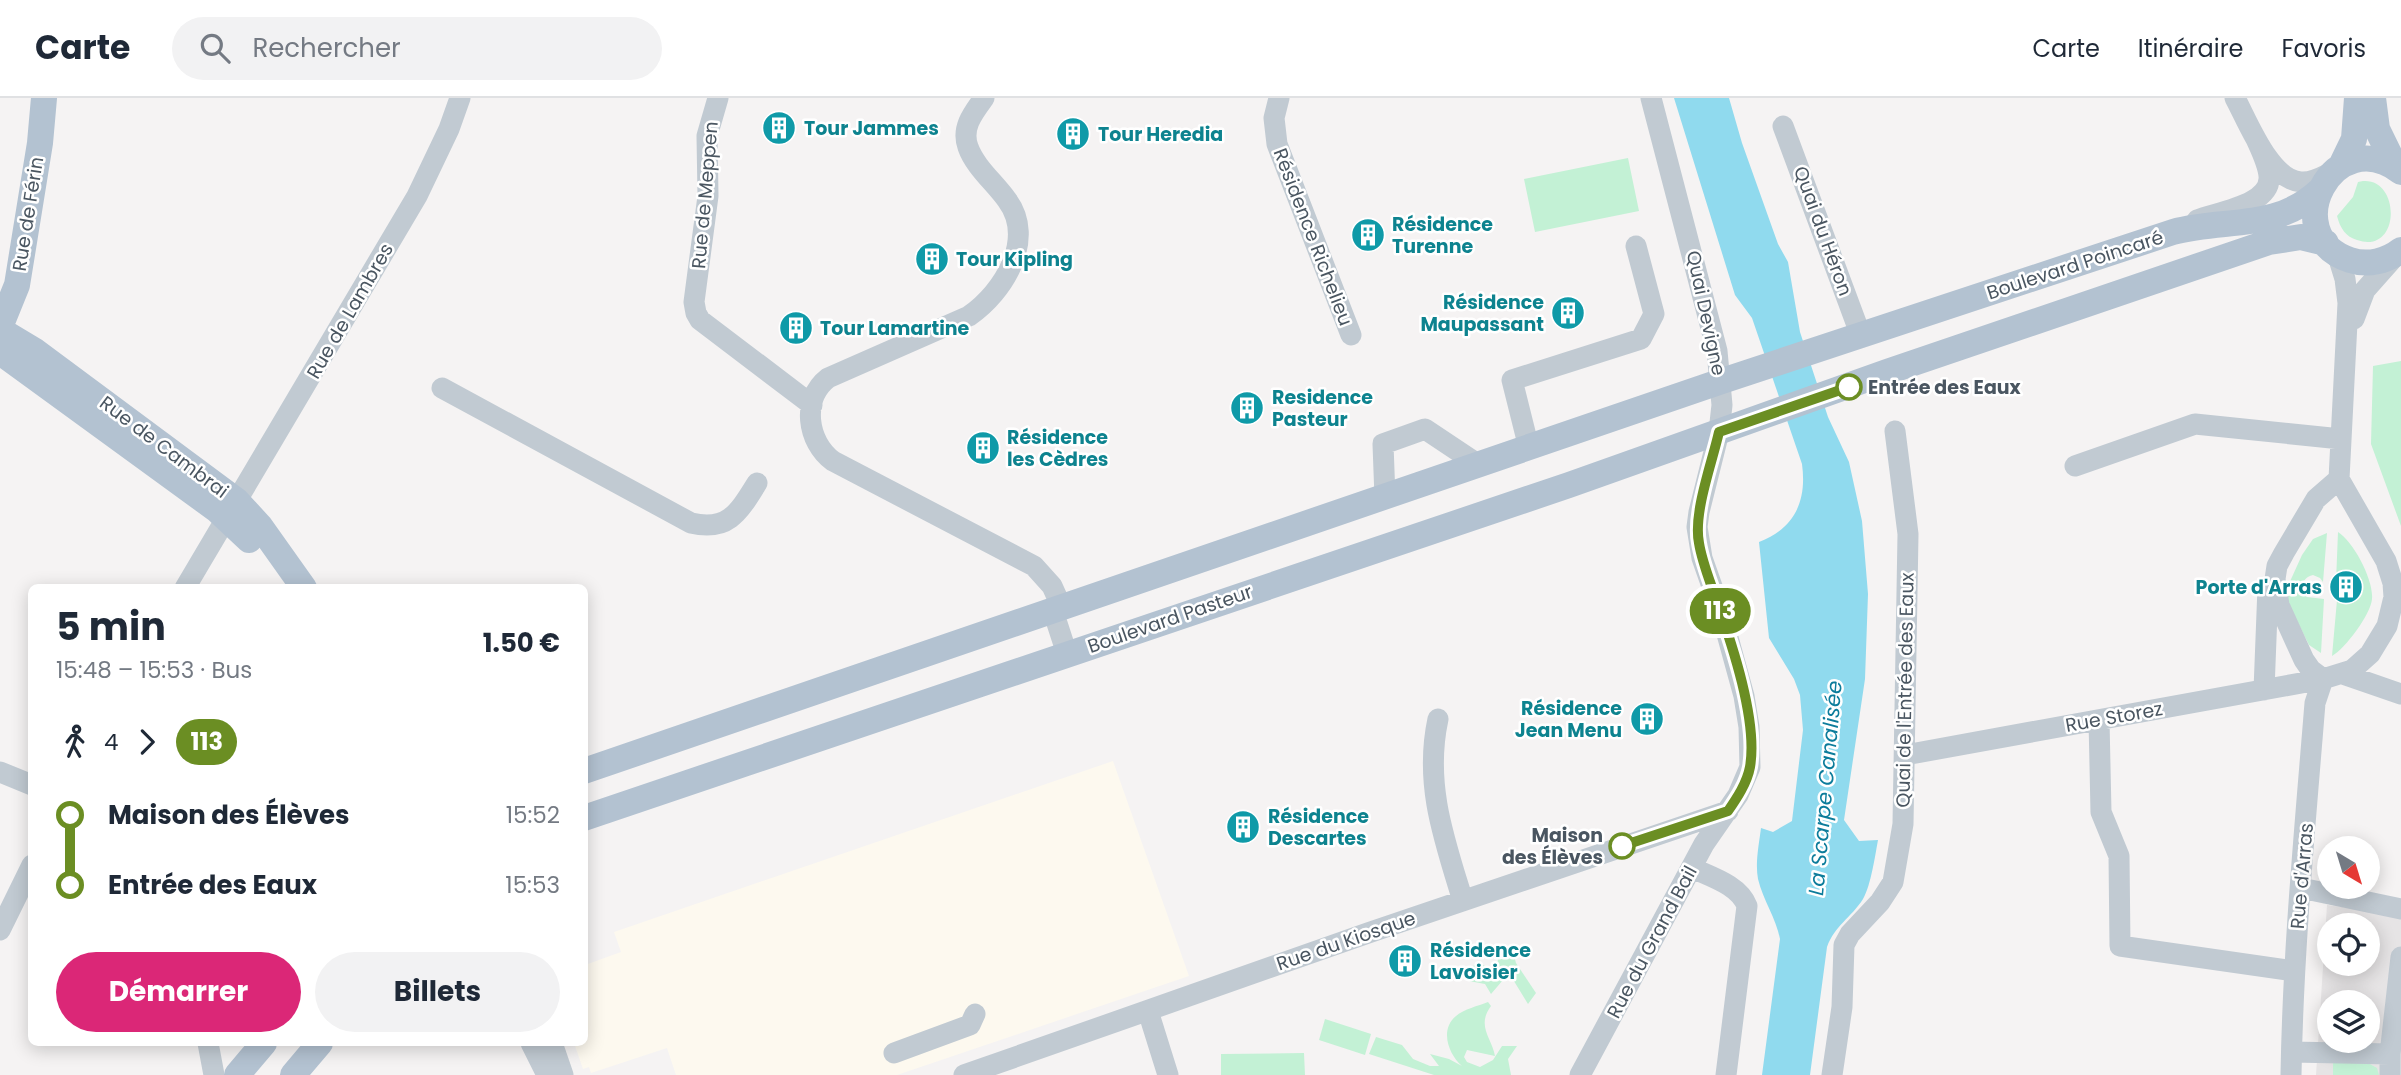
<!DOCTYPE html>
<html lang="fr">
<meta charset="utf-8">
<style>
:root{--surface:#fff;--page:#f2f2f3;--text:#1f2937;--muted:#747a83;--line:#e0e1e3;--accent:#db2777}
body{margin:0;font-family:Poppins,sans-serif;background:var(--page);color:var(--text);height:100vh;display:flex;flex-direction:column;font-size:26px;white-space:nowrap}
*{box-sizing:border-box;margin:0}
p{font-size:23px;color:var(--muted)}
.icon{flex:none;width:38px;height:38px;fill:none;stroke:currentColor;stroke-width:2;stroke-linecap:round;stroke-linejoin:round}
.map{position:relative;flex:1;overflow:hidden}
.panel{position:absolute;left:28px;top:486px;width:560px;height:462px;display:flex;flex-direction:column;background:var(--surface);border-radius:10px;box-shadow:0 4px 18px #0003}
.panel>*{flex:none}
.badge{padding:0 14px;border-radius:23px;font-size:24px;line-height:46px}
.needle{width:46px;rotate:142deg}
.fabs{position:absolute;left:2317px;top:738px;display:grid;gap:14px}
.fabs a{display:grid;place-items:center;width:63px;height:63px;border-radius:50%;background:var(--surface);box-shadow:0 4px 18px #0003;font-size:35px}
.map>.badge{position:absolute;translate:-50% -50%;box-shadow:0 0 0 4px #fff}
.legs{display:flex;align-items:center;gap:10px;height:77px;padding:0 28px;font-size:23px}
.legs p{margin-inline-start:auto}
.head{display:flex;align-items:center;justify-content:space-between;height:119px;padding:0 28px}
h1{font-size:38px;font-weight:700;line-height:52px}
.primary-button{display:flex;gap:14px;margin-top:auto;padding:14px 28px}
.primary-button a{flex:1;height:80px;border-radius:42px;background:var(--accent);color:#fff;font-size:28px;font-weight:700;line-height:80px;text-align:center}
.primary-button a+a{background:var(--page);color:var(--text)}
ul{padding:0 28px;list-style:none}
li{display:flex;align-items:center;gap:24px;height:70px;font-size:26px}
li i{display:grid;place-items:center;width:10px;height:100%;margin:0 9px;background:currentColor}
li i::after{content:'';width:18px;height:18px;margin:-9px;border:5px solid;border-radius:50%;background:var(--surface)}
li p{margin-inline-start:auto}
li:first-child i{background:linear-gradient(#0000 50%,currentColor 0)}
li:last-child i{background:linear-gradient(currentColor 50%,#0000 0)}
header{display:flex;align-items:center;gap:42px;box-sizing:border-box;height:98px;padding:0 35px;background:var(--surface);border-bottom:2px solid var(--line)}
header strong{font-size:33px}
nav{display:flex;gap:38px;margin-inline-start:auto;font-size:24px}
.search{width:490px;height:63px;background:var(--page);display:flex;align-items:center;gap:18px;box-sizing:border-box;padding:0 24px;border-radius:38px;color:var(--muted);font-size:26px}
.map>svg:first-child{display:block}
.commercial{fill:#fdf9ef}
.education{fill:#e6e4e5;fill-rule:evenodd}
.green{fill:#c3f1d5}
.water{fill:#90daee}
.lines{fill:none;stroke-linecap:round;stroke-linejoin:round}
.minor{stroke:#c1cad2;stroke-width:21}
.major{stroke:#b3c2d1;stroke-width:26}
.line-1-casing{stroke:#fff;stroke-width:16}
.line-1{stroke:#6b8e23;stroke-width:10}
.stop-1-dot{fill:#fff;stroke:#6b8e23;stroke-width:3.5}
.labels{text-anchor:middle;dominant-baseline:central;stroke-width:5;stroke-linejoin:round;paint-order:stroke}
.culture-label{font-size:19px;font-weight:bold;fill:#0d838f;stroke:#fff;text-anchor:start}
.street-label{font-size:19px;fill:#4a5661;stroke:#fff}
.stop-label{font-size:19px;font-weight:bold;fill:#4a5661;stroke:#fff;text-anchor:start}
.water-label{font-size:21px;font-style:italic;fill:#0c7c9b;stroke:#fff}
</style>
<header>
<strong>Carte</strong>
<div class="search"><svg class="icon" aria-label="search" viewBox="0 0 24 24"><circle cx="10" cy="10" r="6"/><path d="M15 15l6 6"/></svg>Rechercher</div>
<nav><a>Carte</a><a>Itinéraire</a><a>Favoris</a></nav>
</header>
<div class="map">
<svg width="2401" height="977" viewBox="0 0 2401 977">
<rect width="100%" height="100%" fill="#f5f3f3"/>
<path class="commercial" d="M1113,663l76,215 -292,99h-221l-9,-27 -76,25 -2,-6 -6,2 -9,-26h10l1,-78 36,-13 -7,-20z"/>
<path class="education" d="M2327,807l74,10v160h-85zM2329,828h39v38h-39zM2329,905h39v38h-39z"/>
<path class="green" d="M1628,60l11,53 -104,21 -11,-53z
M2363,83c38,-3 38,74 -6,59 -11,-3 -17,-12 -20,-24l16,-19 5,-15z
M2401,263v165l-30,-82 2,-78z
M2338,434c15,9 36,48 34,67 -1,15 -27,50 -40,57l5,-56 15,-1 6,-10 -2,-7 -7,-5 -7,1 -6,4z
M2327,435l-4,49 -3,-4 -7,-3c-12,3 -13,14 -6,22l17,2 -3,54 -12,-8 -22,-44v-13l15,-33 11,-16z
M1511,847l5,18 20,30 -8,11 -19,-31 -18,21 -6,-10 -16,-3 -2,-3 2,-9 10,-7 10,7 1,11 6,-9 4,-23z
M1488,904l3,4c-15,20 1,32 4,50l-28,-6 -3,7 3,5 13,5 13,-7 9,-14h15l-9,13 3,16h-77l-65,-21 7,-17 26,8 11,14 17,7h9l-9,-12 19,5 13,7c-13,-11 -23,-36 -6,-50 8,-7 22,-10 32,-14z
M1325,921l46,15 -6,21 -46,-15z
M1304,955l1,22h-84v-21z
M2333,963l35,2 9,5 2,7h-46z"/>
<path class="water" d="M1674,0h55l13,45 36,101 10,18 12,70 28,85 21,45 13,59 6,73 -3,85 -21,141 15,21 19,-1c-3,16 -7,45 -15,59 -12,19 -28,26 -36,48l-17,128h-48l18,-136c-4,-21 -17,-39 -22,-60 -3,-16 1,-35 3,-51l12,4 19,-11 11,-91 -3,-35 -6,-16 -25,-41 -10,-96c36,-14 48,-41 43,-78l-50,-146 -17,-23z"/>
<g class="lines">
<path class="minor" d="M718,0l-11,38 1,60 -14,106 2,11 4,7 112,85
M984,0c-11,15 -23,30 -16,49 7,20 27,36 39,53 29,39 -3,92 -38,116l-141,62c-27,21 -21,64 5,83l201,105 18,20 10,22
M1279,0l-5,20 3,26 74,191
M2235,0c13,24 35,82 66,84 11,1 21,-5 31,-10
M1783,28l78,210
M2197,122c20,-8 75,-15 72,-44 -1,-12 -8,-26 -13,-37
M2354,221l11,-29 32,-36
M442,290l249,135c37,9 48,-11 66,-40
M1529,350l-17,-68 129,-41 13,-25 -18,-68
M2075,368l120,-42 146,15
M1385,400l-2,-54 42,-15 54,36
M185,490l232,-392 32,-67 11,-31
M1053,513l14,43
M2343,576l58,20
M2323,581l-12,-9 -7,-10 -25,-55 -4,-26 2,-13 7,-13 32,-54 23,-20
M2264,592l4,-103
M1438,621c-14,65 6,120 25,182
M2099,622l2,92 18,44 1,90 174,25
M1905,657l418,-76 29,-9 18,-16 17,-28 7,-29 -1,-14 -7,-22 -47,-82 9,-176 -3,-24 -8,-26
M0,674l32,13
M1692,770c19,9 47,17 55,38l-21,169
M2301,790l100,21
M0,832l32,-65
M1148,913l20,64
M208,945l6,32
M531,945l16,32
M552,945l11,32
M2292,954l98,2
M894,955l76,-28 5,-11
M964,977l404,-142 360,-122
M1580,977l124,-231 34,-49 12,-28 -1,-40 -5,-31 -23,-84 -19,-54 -5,-31 2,-15 20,-80 3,-27 -5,-54 -66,-253
M1832,977l10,-68 2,-62 6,-11 30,-32 13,-20 10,-58 5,-290 -13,-103
M2291,977c2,-124 14,-248 24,-372l8,-24
M2390,977v-21l11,-97"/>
<path class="major" d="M2373,0l4,31 19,39
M2341,68l13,-27 3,-41
M2401,74c-67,-52 -126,63 -51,88 18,6 37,1 51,-10
M0,229l17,-42 23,-142 4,-45
M0,232l35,21 202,150 23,25 44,62
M0,254l217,158 32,30
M584,673l1138,-390 451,-149c53,-14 103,-1 146,-41
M584,720l985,-333 318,-113 382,-130 32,-5 25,6
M237,977l27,-32
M293,977l27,-32"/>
</g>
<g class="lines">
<g class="line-1-casing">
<path id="line-1" d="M1622,748l106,-35c9,-13 19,-28 22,-44 8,-46 -18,-123 -34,-168 -6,-18 -14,-37 -17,-56 -6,-30 13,-80 20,-111l130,-45"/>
</g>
<use href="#line-1" class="line-1"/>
</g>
<defs>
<g id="building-disc" transform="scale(1.75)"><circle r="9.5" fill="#0f9aa8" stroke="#fff"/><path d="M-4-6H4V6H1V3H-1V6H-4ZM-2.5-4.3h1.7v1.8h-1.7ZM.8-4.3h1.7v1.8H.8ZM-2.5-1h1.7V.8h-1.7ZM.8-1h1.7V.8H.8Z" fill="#fff"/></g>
</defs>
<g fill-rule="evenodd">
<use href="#building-disc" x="779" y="30"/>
<use href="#building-disc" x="1073" y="36"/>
<use href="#building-disc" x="1368" y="137"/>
<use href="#building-disc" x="932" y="161"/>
<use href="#building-disc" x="1568" y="215"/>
<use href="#building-disc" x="796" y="230"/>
<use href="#building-disc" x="1247" y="310"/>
<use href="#building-disc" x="983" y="350"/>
<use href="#building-disc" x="2346" y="489"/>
<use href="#building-disc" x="1647" y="621"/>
<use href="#building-disc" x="1243" y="729"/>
<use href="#building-disc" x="1405" y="863"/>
</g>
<g class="stop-1-dot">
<circle cx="1849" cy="289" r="12"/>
<circle cx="1622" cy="748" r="12"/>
</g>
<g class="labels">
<g class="culture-label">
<text x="804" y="30">Tour Jammes</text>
<text x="1098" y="36">Tour Heredia</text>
<text x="1392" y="126">Résidence<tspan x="1392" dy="22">Turenne</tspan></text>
<text x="956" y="161">Tour Kipling</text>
<text x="1544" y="204" text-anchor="end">Résidence<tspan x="1544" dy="22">Maupassant</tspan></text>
<text x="820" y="230">Tour Lamartine</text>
<text x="1272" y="299">Residence<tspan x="1272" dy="22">Pasteur</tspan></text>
<text x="1007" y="339">Résidence<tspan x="1007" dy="22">les Cèdres</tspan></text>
<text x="2322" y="489" text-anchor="end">Porte d'Arras</text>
<text x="1622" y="610" text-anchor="end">Résidence<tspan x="1622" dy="22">Jean Menu</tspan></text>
<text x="1268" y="718">Résidence<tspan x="1268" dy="22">Descartes</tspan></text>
<text x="1430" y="852">Résidence<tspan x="1430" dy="22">Lavoisier</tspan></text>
</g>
<g class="street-label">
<text transform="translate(705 97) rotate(-85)">Rue de Meppen</text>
<text transform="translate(28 116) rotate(-81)">Rue de Férin</text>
<text transform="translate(1823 133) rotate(70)">Quai du Héron</text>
<text transform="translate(1313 139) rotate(69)">Résidence Richelieu</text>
<text transform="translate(2075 167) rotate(-18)">Boulevard Poincaré</text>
<text transform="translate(350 213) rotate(-60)">Rue de Lambres</text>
<text transform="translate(1706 215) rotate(78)">Quai Devigne</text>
<text transform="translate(164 349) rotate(37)">Rue de Cambrai</text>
<text transform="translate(1170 521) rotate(-19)">Boulevard Pasteur</text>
<text transform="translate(1905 592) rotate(-89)">Quai de l'Entrée des Eaux</text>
<text transform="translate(2114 619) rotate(-10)">Rue Storez</text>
<text transform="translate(2302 778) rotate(-85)">Rue d'Arras</text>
<text transform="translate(1346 843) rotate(-19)">Rue du Kiosque</text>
<text transform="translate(1652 844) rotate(-62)">Rue du Grand Bail</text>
</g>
<g class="stop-label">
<text x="1868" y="289">Entrée des Eaux</text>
<text x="1603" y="737" text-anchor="end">Maison<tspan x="1603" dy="22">des Élèves</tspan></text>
</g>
<g class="water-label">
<text transform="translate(1825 690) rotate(-85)">La Scarpe Canalisée</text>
</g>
</g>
</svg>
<div class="fabs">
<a><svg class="needle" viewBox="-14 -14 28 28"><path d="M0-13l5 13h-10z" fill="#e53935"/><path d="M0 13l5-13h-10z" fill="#747a83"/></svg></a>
<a><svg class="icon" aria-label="locate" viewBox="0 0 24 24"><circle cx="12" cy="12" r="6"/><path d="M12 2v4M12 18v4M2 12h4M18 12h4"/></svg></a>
<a><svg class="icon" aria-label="layers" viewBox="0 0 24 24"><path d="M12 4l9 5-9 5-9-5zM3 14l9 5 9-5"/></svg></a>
</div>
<b class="badge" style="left:1720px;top:513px;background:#6b8e23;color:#fff">113</b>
<section class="panel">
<div class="head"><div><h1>5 min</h1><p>15:48 – 15:53 · Bus</p></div><b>1.50 €</b></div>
<div class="legs"><svg class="icon" aria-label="walk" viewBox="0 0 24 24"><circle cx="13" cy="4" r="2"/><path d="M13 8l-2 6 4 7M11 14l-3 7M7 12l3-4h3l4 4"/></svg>4<svg class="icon" aria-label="forward" viewBox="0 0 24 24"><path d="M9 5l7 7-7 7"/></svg><b class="badge" style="background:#6b8e23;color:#fff">113</b></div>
<ul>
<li><i style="color:#6b8e23"></i><b>Maison des Élèves</b><p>15:52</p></li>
<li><i style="color:#6b8e23"></i><b>Entrée des Eaux</b><p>15:53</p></li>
</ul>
<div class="primary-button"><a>Démarrer</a><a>Billets</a></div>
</section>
</div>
